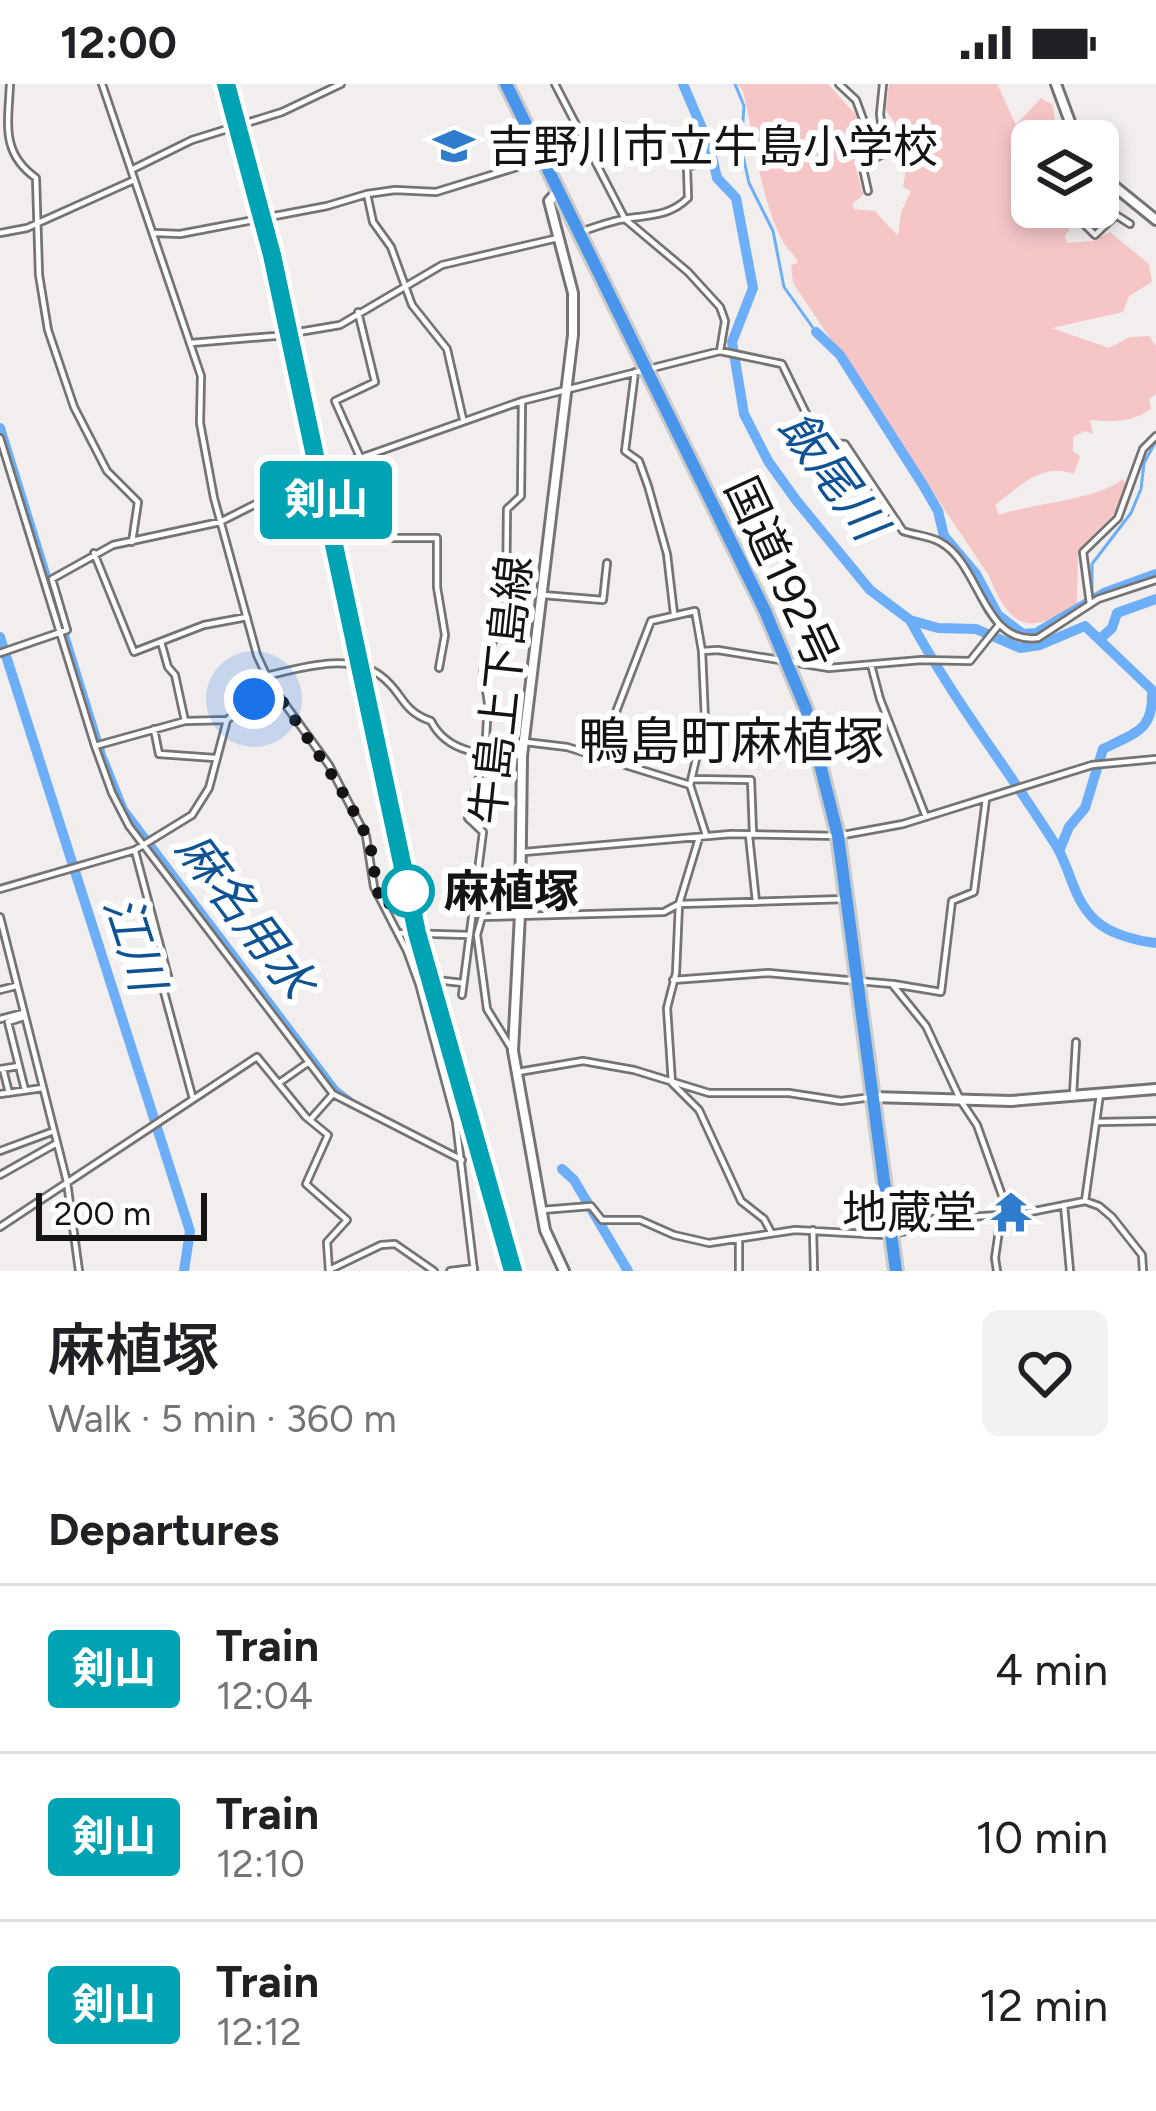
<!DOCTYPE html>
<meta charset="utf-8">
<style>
:root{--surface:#fff;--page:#f2f2f2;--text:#202124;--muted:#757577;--line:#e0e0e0}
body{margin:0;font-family:Figtree,"Noto Sans JP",sans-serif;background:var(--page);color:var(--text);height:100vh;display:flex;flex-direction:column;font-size:45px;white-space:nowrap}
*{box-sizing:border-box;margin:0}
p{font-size:39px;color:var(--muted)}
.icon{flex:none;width:66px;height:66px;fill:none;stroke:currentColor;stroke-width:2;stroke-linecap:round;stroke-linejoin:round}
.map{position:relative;height:1187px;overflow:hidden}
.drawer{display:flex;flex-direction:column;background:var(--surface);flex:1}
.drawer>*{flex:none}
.badge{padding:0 24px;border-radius:9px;font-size:42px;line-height:78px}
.fabs{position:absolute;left:1011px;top:36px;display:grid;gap:24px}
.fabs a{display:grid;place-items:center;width:108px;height:108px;border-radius:18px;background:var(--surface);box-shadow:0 6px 18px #0003;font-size:60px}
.scale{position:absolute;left:36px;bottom:30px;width:171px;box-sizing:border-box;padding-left:12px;border:6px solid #151313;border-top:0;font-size:33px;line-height:42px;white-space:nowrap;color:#151313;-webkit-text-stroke:9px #fff;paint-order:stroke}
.you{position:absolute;width:60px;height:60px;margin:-30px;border:9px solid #fff;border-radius:50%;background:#1a73e8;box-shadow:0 0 0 18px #1a73e833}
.map>.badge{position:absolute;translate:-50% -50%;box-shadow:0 0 0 6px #fff}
h2{padding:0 48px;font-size:45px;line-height:108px}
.round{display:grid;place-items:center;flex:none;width:126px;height:126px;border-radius:18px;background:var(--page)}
.headline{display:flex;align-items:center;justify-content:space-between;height:204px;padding:0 48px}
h1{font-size:57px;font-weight:600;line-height:90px}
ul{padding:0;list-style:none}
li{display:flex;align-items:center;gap:36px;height:168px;padding:0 48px;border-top:3px solid var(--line)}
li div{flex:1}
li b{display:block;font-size:45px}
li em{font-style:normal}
li .badge{min-width:132px;font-weight:700;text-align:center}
.status{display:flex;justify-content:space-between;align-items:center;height:84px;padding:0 60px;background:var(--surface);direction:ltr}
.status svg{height:33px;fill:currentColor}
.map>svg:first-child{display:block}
.green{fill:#f6c6c7}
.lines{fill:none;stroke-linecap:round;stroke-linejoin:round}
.stream{stroke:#6daef8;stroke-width:3}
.river{stroke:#6daef8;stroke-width:10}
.street-casing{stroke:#767373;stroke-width:10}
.secondary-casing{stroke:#767373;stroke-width:14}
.highway-casing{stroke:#cccbcb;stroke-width:18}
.street{stroke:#fff;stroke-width:4.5}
.secondary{stroke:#fff;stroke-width:8}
.highway{stroke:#4895eb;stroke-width:12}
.rail-casing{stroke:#474545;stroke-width:8}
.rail{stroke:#fff;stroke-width:3;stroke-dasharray:9;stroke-linecap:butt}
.line-casing{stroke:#fff;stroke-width:27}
.line{stroke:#00a3b4;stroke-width:18}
.walk{stroke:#151313;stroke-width:12;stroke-dasharray:0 21.6}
.stop-dot{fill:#fff;stroke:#00a3b4;stroke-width:6}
.labels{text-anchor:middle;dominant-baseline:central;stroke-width:12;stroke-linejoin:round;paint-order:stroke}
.poi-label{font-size:45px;fill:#151313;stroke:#fff;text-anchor:start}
.street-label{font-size:45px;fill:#151313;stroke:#fff}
.stop-label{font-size:45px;font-weight:bold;fill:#151313;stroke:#fff;text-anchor:start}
.water-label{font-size:48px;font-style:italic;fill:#0f5395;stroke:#fff}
.quarter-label{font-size:51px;fill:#151313;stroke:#fff}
</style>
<div class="status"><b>12:00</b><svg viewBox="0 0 49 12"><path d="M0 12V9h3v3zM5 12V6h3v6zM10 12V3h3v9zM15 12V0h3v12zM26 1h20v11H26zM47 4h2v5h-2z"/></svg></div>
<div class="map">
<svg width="1156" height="1187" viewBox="0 0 1156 1187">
<rect width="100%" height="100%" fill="#f3eeee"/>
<path class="green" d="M737,0h91l29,32 -2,47 8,32 -11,10 2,4 21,2 23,25 3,-24 10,-21 -8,-4 7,-41 -24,-36 3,-26h108l19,41 25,-27 12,7 2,16 -12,20h-11v66h45l-1,11 -11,18 2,7 26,-2 17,-9 39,32 3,18 -23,14 -6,16 -71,16 57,20 21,-11 19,-1 7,10v48l-7,5 2,10c-19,14 -38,13 -61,11l3,14 -8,-3 -12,6v14l7,5 -6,18c-32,-12 -54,12 -79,31l4,10c37,-13 96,-14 124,-36l4,7 -13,28 -36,36 -1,54c-49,33 -67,24 -88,-28l-196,-293 -2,-18 7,-2c-4,-10 -11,-13 -16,-23 -23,-46 -27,-100 -39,-149z"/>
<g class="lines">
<path class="stream" d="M735,0l9,22 -3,41 8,36 24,48 11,56 32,45
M1092,515v-35l39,-51 10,-24 3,-26 12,-22"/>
<path class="river" d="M683,0l27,63 7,31 19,20 17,90 -21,54 12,72 24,47 28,39 74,90 40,30 28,8 38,1 44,19 20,-3 45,-19 67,64c2,41 -16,42 -49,59l-18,59 -16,19 -10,24
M816,248l24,23 83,130 15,26 6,25 32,38 22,41 25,19 13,-1 68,-40 52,-19
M0,344l101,327 22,55 212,281 17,13
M910,536c43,80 99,150 147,227 14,24 16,53 39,74 14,13 41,20 60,22
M0,553l190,594 -6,40
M1101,554l11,-10 5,-15 39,-14
M562,1085l12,11 54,91"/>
<g class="street-casing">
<path id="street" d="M10,0c-2,41 -9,69 26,94l3,97 9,55 26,77 33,64 31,31 -6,40
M102,0l99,292 -1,47 14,75 43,157 14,30 58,80 37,71 8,51 33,64 12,33 37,138 18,149
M555,0l70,135 63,53 32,35 5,14 -5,30
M839,0l17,16 21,57 8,-4 -5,-39 3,-30
M863,42l-1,38 6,27
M131,86l61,-30 90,-28 59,-28
M367,110l6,28 18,25 21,58 35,44 16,70
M1083,123l-2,14 14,14 21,-20 -18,-14
M1116,131l14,9
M580,148c16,-5 33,-12 50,-14 22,-3 41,-3 58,-20l-1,-30 11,-5
M0,149l27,-5 107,-48
M156,149l24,1 147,-28 40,-12 28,-4 41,2 107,-33
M358,228l17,70 -40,19 25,56
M191,259l84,-7 65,-11 102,-60 116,-27
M635,288l-10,79 14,10 9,25 19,68 7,60
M0,354l95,308 17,47 17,33 204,268 129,66
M355,375l14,79h68v49l8,48 -6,33
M94,469l40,99 70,-27 43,-8
M543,511l60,5 4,-37
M1090,520l-7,-52 35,-34 25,-69 13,-13
M161,558l7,25 7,8 10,46
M0,569l67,-23 -15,-51 61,-34 107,-23 95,-48 207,-73 198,-50 62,13 38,78 25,2 58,87c11,4 27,5 37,11 41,22 42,103 98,96l60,-39 58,-19
M871,581l9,34 46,118
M266,592c35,-8 83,-24 115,0 22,16 20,35 50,45 17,34 56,34 91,35
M154,645l5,25 56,4
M525,658l42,5 123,38
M95,662l90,-25 42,-1
M599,672l52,-135 44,-10 7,40
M692,695l59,1 2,53
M706,751l-16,-50 15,-65 -3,-69 16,-1 111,18 92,-8 49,1 28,-35
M749,752l7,66
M699,754l-20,66 -3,69 -9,35 5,75 27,27 42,91 23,18 7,13
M135,767l33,125 -5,12 30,111
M524,768l207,-18 107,2 65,-12 189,-59 64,-6
M0,805l135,-39 57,-35 17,-27 18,-68 44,-35
M0,833l67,265 12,89
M398,849l72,2
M673,896l95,-7 124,11 34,42 35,75 16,24 32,90
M893,900l48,8 11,-91 22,-9 12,-93
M0,906l16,-4
M462,911l21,-163 -15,-14 17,-63 3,-52 -5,-32 23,-68 1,-94 14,-13 1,-95
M0,935l23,-6
M448,940l-12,-44 27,3
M513,967l-26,-42 -10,-74 5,-18 182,-5 15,-8 167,-5
M19,982l6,24
M0,985l19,-3 -11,-44 16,-5
M3,985l6,24
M518,988l65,-11 51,9 75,23h80l52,8 31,-4
M279,999l30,-21
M0,1010l43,-6
M1073,1011l3,-53
M310,1036l23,-26
M1098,1038l58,-1
M0,1067l54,-20
M0,1091l57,-32
M1085,1117l15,-107
M1064,1121l6,66
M542,1126l49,-4 11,14h38l34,15 35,8 86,-13 90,5 31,-6 17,-10 87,-5 65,-13 14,5 13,11 30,38 1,16
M0,1143l257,-170 49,60 22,18 -22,49 41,36 -20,22 2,29
M813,1146l1,41
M739,1155v32
M329,1186l52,-25 14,-1 39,27
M450,1187l24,-3
M997,1187l-2,-13 6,-41"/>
</g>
<g class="secondary-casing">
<path id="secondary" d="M1056,0l21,57
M1098,89l58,47
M559,106l-10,11 24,92v42l-51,421 -2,158 -7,137 32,179 19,41
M872,1013l139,4 145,-12"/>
</g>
<g class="highway-casing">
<path id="highway" d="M506,0l259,527 41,98 32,127 58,435"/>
</g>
<use href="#street" class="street"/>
<use href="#secondary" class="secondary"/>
<use href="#highway" class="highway"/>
<g class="rail-casing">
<path id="rail" d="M226,0l37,133 154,716 96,338"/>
</g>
<use href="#rail" class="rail"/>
</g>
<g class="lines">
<g class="line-casing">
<path id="line" d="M226,0l46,171 145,678 96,338"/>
</g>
<use href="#line" class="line"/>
<path class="walk" d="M254,615l17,-14c34,50 68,96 95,150 11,23 5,49 18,72l24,-16"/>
</g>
<defs>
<g id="school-bare" transform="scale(3.24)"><path d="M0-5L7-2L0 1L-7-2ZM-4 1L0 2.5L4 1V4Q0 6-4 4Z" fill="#2f7bcc" stroke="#fff" stroke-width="2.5" paint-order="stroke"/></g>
<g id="temple-bare" transform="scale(3.24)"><path d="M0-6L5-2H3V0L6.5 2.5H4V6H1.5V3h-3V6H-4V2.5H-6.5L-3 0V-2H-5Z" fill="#2f7bcc" stroke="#fff" stroke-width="2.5" paint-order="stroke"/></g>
</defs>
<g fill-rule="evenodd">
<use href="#school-bare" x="454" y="62"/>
<use href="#temple-bare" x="1011" y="1128"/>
</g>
<circle class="stop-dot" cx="408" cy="807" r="24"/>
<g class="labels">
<g class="poi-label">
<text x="488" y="62">吉野川市立牛島小学校</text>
<text x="977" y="1128" text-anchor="end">地蔵堂</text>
</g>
<g class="street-label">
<text transform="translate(782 488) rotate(65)">国道192号</text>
<text transform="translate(501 606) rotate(-84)">牛島上下島線</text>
</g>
<g class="stop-label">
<text x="444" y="807">麻植塚</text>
</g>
<g class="water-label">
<text transform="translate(833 391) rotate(54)">飯尾川</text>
<text transform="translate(246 831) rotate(53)">麻名用水</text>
<text transform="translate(135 859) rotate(72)">江川</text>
</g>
<g class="quarter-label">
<text x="731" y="657">鴨島町麻植塚</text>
</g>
</g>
</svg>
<div class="fabs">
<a><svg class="icon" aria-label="layers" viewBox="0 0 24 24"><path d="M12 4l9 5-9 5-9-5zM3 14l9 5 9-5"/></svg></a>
</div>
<div class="scale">200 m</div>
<div class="you" style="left:254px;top:615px"></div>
<b class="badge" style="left:326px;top:416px;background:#00a3b4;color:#fff">剣山</b>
</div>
<section class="drawer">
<div class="headline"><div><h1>麻植塚</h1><p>Walk · 5 min · 360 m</p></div><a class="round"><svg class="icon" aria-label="heart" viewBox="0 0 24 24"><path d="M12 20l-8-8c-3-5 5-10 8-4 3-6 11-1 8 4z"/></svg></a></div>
<h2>Departures</h2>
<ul>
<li><span class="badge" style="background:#00a3b4;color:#fff">剣山</span><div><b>Train</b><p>12:04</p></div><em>4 min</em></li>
<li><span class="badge" style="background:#00a3b4;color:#fff">剣山</span><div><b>Train</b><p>12:10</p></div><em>10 min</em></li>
<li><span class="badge" style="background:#00a3b4;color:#fff">剣山</span><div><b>Train</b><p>12:12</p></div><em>12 min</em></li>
</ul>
</section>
